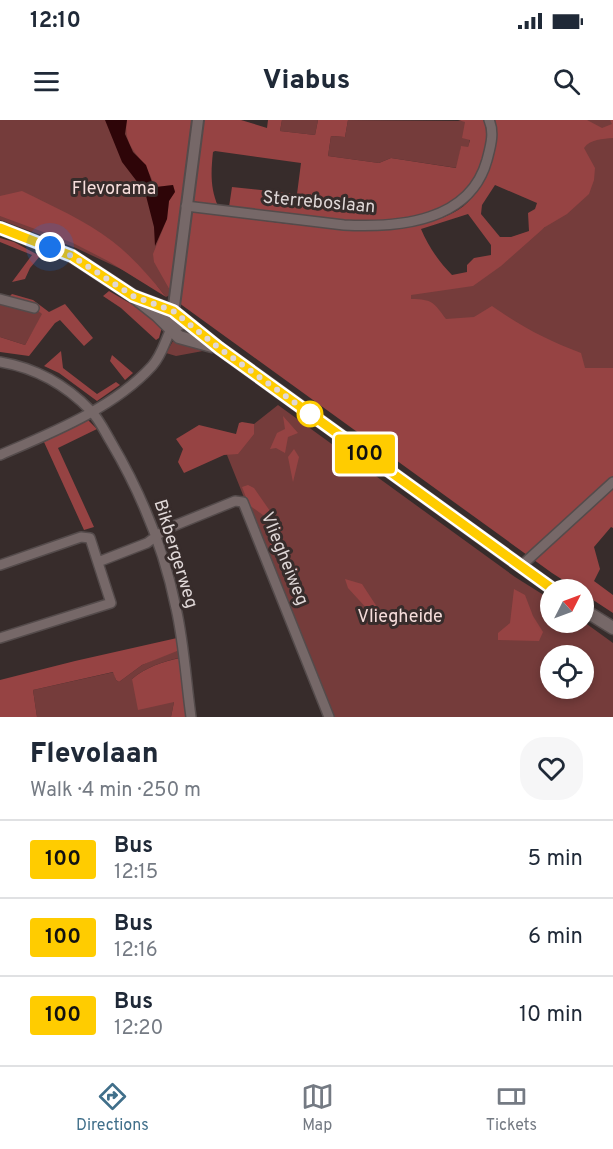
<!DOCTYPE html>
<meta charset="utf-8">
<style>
:root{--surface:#fff;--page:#f6f6f7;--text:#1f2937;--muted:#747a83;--line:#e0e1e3;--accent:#406f8a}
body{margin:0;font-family:Overpass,sans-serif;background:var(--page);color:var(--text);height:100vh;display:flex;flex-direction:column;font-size:22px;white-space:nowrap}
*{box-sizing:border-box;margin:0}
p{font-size:20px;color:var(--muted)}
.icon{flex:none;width:33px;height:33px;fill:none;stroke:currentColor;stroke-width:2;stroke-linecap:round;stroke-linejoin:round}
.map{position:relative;height:597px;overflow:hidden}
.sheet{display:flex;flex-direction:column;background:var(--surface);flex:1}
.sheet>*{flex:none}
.badge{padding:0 12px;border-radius:4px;font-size:21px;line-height:39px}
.needle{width:39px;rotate:48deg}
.fabs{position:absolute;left:540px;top:459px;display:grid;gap:12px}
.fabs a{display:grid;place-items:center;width:54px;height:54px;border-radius:50%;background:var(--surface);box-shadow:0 3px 9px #0003;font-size:30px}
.you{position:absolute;width:30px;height:30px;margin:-15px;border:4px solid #fff;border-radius:50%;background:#1a73e8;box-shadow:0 0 0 9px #1a73e833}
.map>.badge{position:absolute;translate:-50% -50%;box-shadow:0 0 0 3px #fff}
.round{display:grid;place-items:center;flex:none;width:63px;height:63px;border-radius:24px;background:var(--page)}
.overview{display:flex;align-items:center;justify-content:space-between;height:102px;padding:0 30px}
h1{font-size:28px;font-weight:800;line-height:45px}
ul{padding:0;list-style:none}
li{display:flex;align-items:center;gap:18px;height:78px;padding:0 30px;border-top:2px solid var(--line)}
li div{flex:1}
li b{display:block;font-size:22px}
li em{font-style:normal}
li .badge{min-width:66px;font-weight:700;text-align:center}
.status{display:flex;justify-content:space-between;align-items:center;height:42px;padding:0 30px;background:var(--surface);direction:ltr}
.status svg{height:16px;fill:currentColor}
header{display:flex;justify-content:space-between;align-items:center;height:78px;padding:0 30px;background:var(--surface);font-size:27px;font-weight:800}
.tabs{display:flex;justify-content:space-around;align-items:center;height:84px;border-top:2px solid var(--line);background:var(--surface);font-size:16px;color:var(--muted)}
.tabs a{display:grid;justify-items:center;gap:3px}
.tabs .current{color:var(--accent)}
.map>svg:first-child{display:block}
.green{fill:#753c3b;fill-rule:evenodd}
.forest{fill:#964343;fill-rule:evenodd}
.water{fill:#2e0508}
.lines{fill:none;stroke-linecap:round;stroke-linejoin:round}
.minor-casing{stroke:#544b4b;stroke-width:12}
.tertiary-casing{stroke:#544b4b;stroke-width:14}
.secondary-casing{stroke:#544b4b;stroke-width:15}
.minor{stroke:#766868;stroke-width:9}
.tertiary{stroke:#766868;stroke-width:10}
.secondary{stroke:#766868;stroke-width:12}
.line-casing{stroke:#fff;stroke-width:14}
.line{stroke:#fc0;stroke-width:9}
.walk{stroke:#dfd7d7;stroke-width:6;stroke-dasharray:0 10.8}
.stop-dot{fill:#fff;stroke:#fc0;stroke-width:3}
.labels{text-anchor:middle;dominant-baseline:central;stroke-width:6;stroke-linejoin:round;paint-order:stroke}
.park-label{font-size:18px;fill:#f6dddb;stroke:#372c2b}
.street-label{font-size:18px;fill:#dfd7d7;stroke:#372c2b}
</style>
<div class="status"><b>12:10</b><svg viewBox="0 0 49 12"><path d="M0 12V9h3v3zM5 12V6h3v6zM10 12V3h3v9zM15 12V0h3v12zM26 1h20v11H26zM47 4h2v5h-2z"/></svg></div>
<header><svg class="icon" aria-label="menu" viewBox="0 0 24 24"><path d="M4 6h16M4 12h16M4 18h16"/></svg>Viabus<svg class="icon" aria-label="search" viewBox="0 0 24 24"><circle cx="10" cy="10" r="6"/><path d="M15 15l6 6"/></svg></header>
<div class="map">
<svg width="613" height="597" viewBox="0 0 613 597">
<rect width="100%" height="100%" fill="#372c2b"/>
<path class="green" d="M0,0h192l-22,175 -4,2 -9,-11 -81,-38 -76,-28z
M282,0h36l-3,15 -35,-4z
M348,0l117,1 5,18 -2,9 -7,-1 -4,21 -66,-10 -12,5 -51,-7 3,-20 14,1z
M564,0h49v297l-365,-90 225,-51 72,-49z
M0,182l34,6 9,6 -18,31 -25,-8z
M173,221l30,10 -27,5 -10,-3z
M278,285l237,172 35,22v23h34l29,21v74h-281l-105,-262 27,-31zM550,536h34v32h-34z
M180,528l1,12 -2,-2c-17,4 -33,9 -47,21l42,23 -3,15h-134l-4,-27 81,-18 2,8 3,2 23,-17z"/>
<path class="forest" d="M127,0h66l-22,172 -17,-30 -1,-8 14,-35 2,-18 6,-10 -2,-6 -17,2c-4,-5 -4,-9 -7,-14 -11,-21 -26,-26 -22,-53z
M204,0h37l26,8 1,-8h14l-2,11 35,4 3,-15h30l-3,17 -14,-1 -3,20 51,7 12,-5 65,10 5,-22 7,1 2,-7 -8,-2 3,-16 -7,-2h26c5,17 2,33 -5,49 -5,15 -18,29 -32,38 -6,4 -15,5 -22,7 -63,17 -132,1 -196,-7l3,-20 65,7 4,-31 -86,-12 -2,1c-2,19 -3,36 5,54l-26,-5z
M494,0h93l15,8 10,-4 -2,-4h3v18c-10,1 -23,1 -29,10l11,20 -1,12 -5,14 -22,20 -22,13 -44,39 -28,20 -62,9v4c22,0 23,4 35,20l28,-2 18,-11c32,22 53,33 89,47l4,15h28v160l-2,-1 -17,20 6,22 -6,12 19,14v18l-29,-19v-4l-7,-1 -25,-16 -373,-270 12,-92c69,8 207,36 267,-1 14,-8 24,-27 30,-41 5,-16 10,-32 6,-49zM495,65l42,18 -2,6 -7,4 1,18 -18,6h-11l-19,-23 1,-9zM468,94l23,31v10l-17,3 -7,7v7l-15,3c-13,-13 -24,-29 -31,-46z
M22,71c30,15 63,29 90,50 21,16 38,36 54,56l-58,-36 -35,-18 -73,-27v-20z
M0,118l14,4 26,14 -10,12 -5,11 -13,3 20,-27 -32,-13z
M109,171l24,14 29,22 -3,11 -3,2 -35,-32 -18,-12z
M12,174l21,6 16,12 16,-8 28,34 -9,8 -24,-26 -5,3 -26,33 -29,-4v-15l25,8 17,-31 -8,-6 -27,-9z
M61,231l2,17 34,26 19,-12 4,3 -23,16 -38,-28 -15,-7z
M112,235l21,18 -8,7 -15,-19z
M283,296l15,17 -10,4 -3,16 -9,-5 -6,1 7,-16 8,-4z
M88,300l9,9 -39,19 36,79 -10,3 -40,-88z
M242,302l12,2v10l-16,20 -14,1 -40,18 -6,-11 5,-13 -7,-10 23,-14 37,9 3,-11z
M294,329l5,8 -6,25 -5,-25z
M248,365l6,3 25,36 4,13 -7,20c-8,-9 -7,-19 -2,-29l-7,-10 -18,-13 -7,-18z
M345,459l17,5 17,26 -10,1 -21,-23z
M514,469l11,6 8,21 10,16 -4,9 -41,-1v-7l12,-10z
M177,518l3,10 -3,3 -35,14 -23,17 -3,-2 -3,-8 -80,18 4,27h-37v-37l75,-19z
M180,538l8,59h-17l3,-15 -36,8 -6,-31c14,-12 30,-17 48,-21z"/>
<path class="water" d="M105,0h22l-2,14 8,18 13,13 6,17 4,5 17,-2 2,7 -6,9 -2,18 -12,27 -1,-19 -9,-35 -23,-30z"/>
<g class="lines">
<g class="minor-casing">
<path id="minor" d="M186,86l158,19c55,3 126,-3 143,-65 3,-12 8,-27 2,-40
M0,179l34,9
M0,242c36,6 66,23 91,49 8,8 14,21 20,31 30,51 53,107 65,166 8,35 10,73 15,109
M0,335c51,-22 114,-47 152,-89 10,-11 13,-25 19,-37l12,-5 7,2
M98,442l49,-19 19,-14 69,-28 8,1 86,215
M0,445l81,-28 9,1 21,65 -111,35
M521,446l92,-84"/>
</g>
<g class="tertiary-casing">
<path id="tertiary" d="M171,209l27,-209"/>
</g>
<g class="secondary-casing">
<path id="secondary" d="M0,108l72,28 61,40 24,19 22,22 33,9
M133,176l40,15 46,37 335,242
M584,490l29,18"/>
</g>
<use href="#minor" class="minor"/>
<use href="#tertiary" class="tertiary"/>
<use href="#secondary" class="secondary"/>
</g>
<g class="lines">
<g class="line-casing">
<path id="line" d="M0,108l72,28 61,40 40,15 46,37 335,242"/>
</g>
<use href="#line" class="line"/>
<path class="walk" d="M50,127l22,9 61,40 40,15 46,37 93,67 -2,-1"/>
</g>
<circle class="stop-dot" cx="310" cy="294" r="12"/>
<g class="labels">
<g class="park-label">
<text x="114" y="69">Flevorama</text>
<text x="400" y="497">Vliegheide</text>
</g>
<g class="street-label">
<text transform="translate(319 83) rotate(5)">Sterreboslaan</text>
<text transform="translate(175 434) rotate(73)">Bikbergerweg</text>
<text transform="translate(284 439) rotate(68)">Vliegheiweg</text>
</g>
</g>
</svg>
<div class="fabs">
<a><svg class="needle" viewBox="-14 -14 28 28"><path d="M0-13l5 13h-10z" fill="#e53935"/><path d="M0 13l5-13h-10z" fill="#747a83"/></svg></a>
<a><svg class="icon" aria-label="locate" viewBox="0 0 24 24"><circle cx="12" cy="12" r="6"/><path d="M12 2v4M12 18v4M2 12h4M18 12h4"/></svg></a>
</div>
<div class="you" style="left:50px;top:127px"></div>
<b class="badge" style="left:365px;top:334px;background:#fc0;color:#111">100</b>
</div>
<section class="sheet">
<div class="overview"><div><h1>Flevolaan</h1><p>Walk · 4 min · 250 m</p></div><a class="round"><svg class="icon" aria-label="heart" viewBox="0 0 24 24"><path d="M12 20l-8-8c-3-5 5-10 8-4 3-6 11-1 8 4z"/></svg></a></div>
<ul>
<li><span class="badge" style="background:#fc0;color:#111">100</span><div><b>Bus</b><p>12:15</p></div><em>5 min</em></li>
<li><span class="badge" style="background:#fc0;color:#111">100</span><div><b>Bus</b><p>12:16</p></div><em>6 min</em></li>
<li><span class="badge" style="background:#fc0;color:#111">100</span><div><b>Bus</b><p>12:20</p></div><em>10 min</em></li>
</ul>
</section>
<nav class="tabs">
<a class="current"><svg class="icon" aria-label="directions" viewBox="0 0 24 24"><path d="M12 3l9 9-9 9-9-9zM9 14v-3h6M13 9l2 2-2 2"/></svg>Directions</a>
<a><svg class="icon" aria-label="map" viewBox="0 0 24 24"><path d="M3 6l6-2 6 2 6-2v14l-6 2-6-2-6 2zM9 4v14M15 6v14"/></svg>Map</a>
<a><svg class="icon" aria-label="tickets" viewBox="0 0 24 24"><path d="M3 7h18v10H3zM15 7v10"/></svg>Tickets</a>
</nav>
